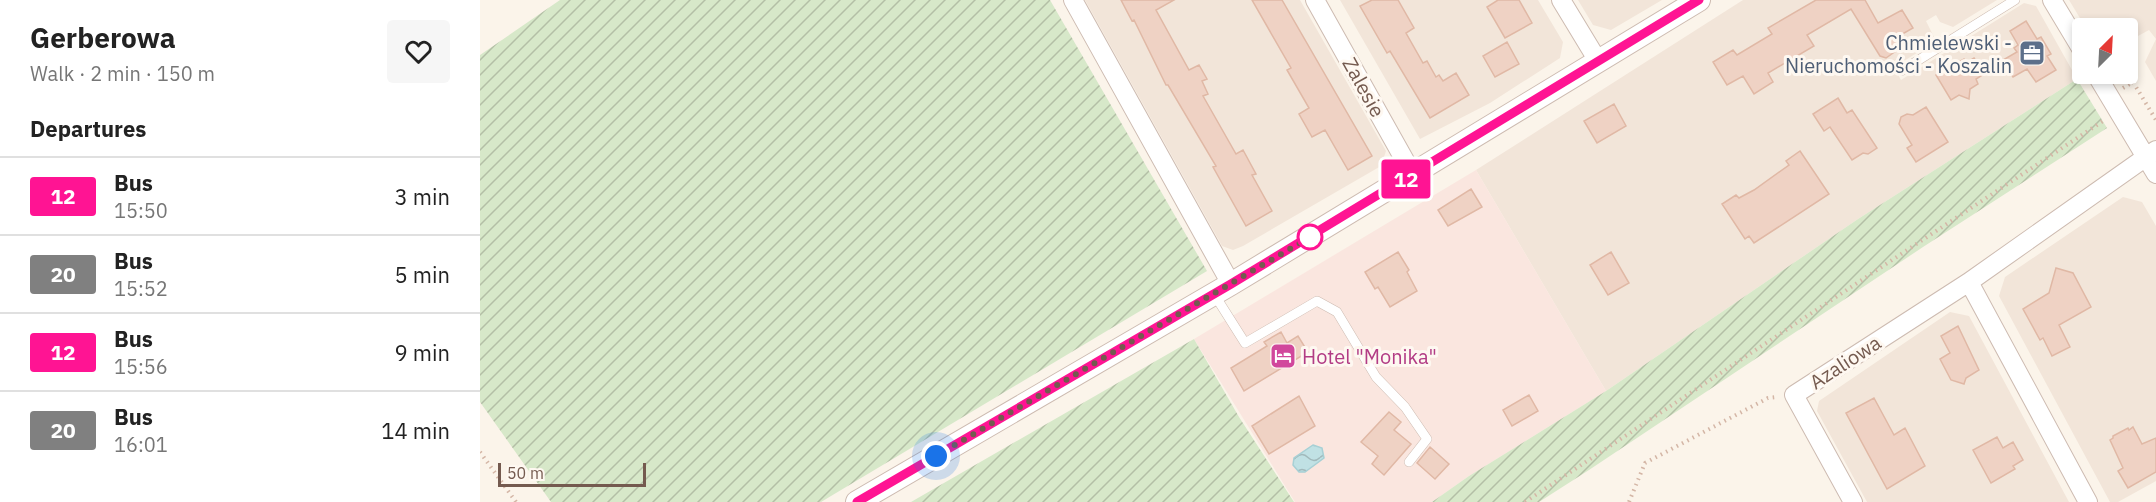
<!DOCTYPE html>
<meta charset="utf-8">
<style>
:root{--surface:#fff;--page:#f6f6f6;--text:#222;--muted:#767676;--line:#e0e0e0}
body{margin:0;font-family:"IBM Plex Sans",sans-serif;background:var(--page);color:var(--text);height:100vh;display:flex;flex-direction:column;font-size:22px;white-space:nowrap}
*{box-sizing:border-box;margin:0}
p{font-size:20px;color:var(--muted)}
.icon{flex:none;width:33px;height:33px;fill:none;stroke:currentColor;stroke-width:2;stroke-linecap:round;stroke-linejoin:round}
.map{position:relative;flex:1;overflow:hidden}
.panel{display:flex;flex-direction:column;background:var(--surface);width:480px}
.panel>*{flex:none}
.badge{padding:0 12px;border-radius:4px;font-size:21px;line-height:39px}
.needle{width:39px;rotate:24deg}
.fabs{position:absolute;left:1592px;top:18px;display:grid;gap:12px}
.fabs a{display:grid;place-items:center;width:66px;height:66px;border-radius:6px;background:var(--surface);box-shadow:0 3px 9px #0003;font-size:30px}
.scale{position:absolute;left:18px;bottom:15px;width:148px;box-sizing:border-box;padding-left:6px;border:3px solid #745a4f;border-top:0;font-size:16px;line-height:21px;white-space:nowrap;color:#745a4f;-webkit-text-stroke:4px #fef8f1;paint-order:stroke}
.you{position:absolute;width:30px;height:30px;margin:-15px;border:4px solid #fff;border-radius:50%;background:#1a73e8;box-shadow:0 0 0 9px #1a73e833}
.map>.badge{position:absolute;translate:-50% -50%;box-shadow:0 0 0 3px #fff}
h2{padding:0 30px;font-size:22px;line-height:54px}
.round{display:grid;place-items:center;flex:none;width:63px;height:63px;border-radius:6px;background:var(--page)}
.overview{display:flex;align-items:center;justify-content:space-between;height:102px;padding:0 30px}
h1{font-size:28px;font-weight:700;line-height:45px}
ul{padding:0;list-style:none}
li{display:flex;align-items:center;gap:18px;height:78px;padding:0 30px;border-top:2px solid var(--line)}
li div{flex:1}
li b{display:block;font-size:22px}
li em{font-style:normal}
li .badge{min-width:66px;font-weight:700;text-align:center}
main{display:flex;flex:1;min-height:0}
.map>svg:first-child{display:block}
.residential{fill:#f2e5d9}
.commercial{fill:#fae6df}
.garden{fill:url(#garden-furrows)}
.water{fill:url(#water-waves);stroke:#a7d0d5;stroke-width:1.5}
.building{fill:#efd2c4;stroke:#e0b8a5;stroke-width:1.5}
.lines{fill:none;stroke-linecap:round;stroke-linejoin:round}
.service-casing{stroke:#cdbbb1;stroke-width:10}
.minor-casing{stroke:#cdbbb1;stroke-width:20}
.tertiary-casing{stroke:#cdbbb1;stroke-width:24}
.path{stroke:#d4b6a6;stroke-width:4;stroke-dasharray:1.5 4.5;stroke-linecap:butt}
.service{stroke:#fff;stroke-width:9}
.minor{stroke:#fff;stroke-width:18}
.tertiary{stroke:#fff;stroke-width:22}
.line-casing{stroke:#fff;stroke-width:14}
.line{stroke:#ff1493;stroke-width:9}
.walk{stroke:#745a4f;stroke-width:6;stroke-dasharray:0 10.8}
.stop-dot{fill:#fff;stroke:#ff1493;stroke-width:3}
.labels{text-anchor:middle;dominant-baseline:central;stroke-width:6;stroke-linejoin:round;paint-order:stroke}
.service-label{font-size:20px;fill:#4e5e75;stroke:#fef8f1;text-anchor:end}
.street-label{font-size:20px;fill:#745a4f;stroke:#fef8f1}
.hotel-label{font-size:20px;fill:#b23c85;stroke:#fef8f1;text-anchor:start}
</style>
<main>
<section class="panel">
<div class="overview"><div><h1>Gerberowa</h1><p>Walk · 2 min · 150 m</p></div><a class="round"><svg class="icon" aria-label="heart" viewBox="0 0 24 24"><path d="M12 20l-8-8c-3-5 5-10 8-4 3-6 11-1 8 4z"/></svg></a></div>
<h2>Departures</h2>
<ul>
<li><span class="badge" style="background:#ff1493;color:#fff">12</span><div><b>Bus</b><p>15:50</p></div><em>3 min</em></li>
<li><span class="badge" style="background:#808080;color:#fff">20</span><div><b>Bus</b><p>15:52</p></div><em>5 min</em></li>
<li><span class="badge" style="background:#ff1493;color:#fff">12</span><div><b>Bus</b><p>15:56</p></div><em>9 min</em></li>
<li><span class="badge" style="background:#808080;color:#fff">20</span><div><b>Bus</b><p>16:01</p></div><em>14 min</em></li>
</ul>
</section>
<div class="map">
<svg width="1676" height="502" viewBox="0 0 1676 502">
<defs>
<pattern id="garden-furrows" width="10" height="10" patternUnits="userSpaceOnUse" patternTransform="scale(1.5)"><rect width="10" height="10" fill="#d7e8c9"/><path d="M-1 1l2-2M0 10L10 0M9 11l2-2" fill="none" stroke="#b3bfa6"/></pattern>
<pattern id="water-waves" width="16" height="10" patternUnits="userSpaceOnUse" patternTransform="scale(1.5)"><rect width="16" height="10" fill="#c0e1e4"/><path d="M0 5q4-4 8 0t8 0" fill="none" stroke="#a1b9bb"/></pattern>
</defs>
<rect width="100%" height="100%" fill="#fbf4ea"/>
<path class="residential" d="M605,0h215l86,151 -5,15 -138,80 -10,4 -11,-4z
M860,0h198l25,42 -3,16 -70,45 -70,36z
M1098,0h84l-51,30 -18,-5z
M1263,0h254l-44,27 -13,-5 -4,-7 -10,6 8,16 -9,11 -31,19 7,13 123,-77 12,3 41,73 -219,140 -252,172 -130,-221z
M1589,0h87v81l-11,-19 11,-23 -7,-9 -22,12v-14h-41z
M1643,197l19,5 14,24v255l-38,21h-8l-111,-206 6,-19z
M1470,312l19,4 100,186h-202l-50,-91 2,-10z"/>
<path class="commercial" d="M996,170l130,221 -137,85 -37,26h-137l-101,-163z"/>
<path class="garden" d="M80,0h490l157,271 -386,231h-270l-71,-100v-347z
M1597,79l30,49 -184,119 -334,223 -50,32h-107l37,-26 137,-85 252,-172z
M714,339l45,78 55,85h-383z"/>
<path class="water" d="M833,445l9,3 2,10 -19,14h-6l-6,-7 1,-7z"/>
<path class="building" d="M641,0h53l-18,10 33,60 10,-5 8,14 -5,2 6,13 -5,2 33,58 7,-4 13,24 -4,1 20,36 -26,15 -33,-59 3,-1 -48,-81h-2l-32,-65 -2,1z
M772,0h30l90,156 -24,14 -23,-40 -13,7 -13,-23 10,-6 -22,-38 4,-2z
M892,0h26l16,28 -8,5 17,30 4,-2 9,16 3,-2 4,6 13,-8 13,22 -39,23 -40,-67 -3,2 -27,-47z
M1018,0h21l13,23 -27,15 -18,-31z
M1336,0h49l13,23 24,-13 11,18 -16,9 6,9 -17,12 -6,-2 -29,-47 -44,26 7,11 -46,27 5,9 -19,12 -11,-18 -16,9 -14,-23 20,-12 4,5 35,-21 -4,-6z
M1546,21l11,18 4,-2 10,17 -4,2 9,14 -20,12 -9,-13 -14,8 -10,-17 14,-8 -3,-4 4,-3 -8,-14z
M1027,42l12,22 -24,13 -12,-21z
M1494,58l10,16 -8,5 2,5 -8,5 -1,10 -10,-4 -8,5 -15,-25 28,-16 2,4z
M1358,98l9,15 5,-3 25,38 -9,6 -5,-1 -11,7 -22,-33 -6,4 -11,-17z
M1134,104l12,22 -29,17 -13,-22z
M1446,107l22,35 -32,20 -9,-14 5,-3 -13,-21 2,-7 6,-3 6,1z
M1320,151l29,43 -75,49 -5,-7 -4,3 -23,-35 14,-9 3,3 15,-8 35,-25 -3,-4z
M991,189l11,18 -34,19 -10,-16z
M918,252l11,18 -2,2 10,19 -27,16 -12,-20 -3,2 -10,-17z
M1131,252l18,31 -21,12 -18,-30z
M1576,268l17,5 18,34 -32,18 11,22 -18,9 -9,-18 -3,2 -17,-31 26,-16z
M1478,326l21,44 -13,8 -2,6 -13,-4 -11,-21 10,-6 -9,-17z
M801,332l6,11 11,-7 10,16 -64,39 -13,-23 36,-22 -3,-4z
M1049,395l9,16 -26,15 -9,-16z
M819,396l16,30 -46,28 -17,-28z
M1394,398l20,37 11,-7 20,38 -38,23 -41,-76z
M909,412l12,10 -7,8 17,14 -27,31 -12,-11 6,-8 -17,-14z
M1653,427l9,17 14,-6v34l-28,16 -10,-17 5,-3 -13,-28 3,-2v-2l15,-8 1,2z
M1517,437l6,11 10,-6 10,18 -10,6 2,3 -24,14 -18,-33z
M950,447l19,17 -14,15 -18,-16z"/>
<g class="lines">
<g class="service-casing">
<path id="service" d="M1421,71l114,-71
M734,294l31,49 72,-42 20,11 39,65 29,30 22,32 -18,23"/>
</g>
<g class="minor-casing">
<path id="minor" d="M593,0l158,284
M835,0l98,175
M1081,0l37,61
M1572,0l30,50
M1616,74l60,100
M1373,502l-59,-107 175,-113
M1608,502l-119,-220 187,-132"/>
</g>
<g class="tertiary-casing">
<path id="tertiary" d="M377,502l374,-218 468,-284"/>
</g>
<path class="path" d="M1643,88l10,-6 23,38
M0,452l36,50
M1045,502l578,-381
M1149,502l16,-39 123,-65 9,-1"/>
<use href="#service" class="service"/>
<use href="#minor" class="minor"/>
<use href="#tertiary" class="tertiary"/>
</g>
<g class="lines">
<g class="line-casing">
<path id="line" d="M377,502l374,-218 468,-284"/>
</g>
<use href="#line" class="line"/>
<path class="walk" d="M456,456l376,-220 -2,1"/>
</g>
<defs>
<g id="office-square" transform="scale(1.35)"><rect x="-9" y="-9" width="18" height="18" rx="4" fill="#5c6f8a" stroke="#fef8f1"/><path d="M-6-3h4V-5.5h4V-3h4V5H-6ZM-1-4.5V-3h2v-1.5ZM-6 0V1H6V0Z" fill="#fff"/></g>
<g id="hotel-square" transform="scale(1.35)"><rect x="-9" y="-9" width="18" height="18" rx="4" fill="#d1479c" stroke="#fef8f1"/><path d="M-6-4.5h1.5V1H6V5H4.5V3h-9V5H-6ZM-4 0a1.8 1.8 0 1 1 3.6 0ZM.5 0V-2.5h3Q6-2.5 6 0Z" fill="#fff"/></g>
</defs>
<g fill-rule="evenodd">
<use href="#office-square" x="1552" y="53"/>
<use href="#hotel-square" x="803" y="356"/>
</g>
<circle class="stop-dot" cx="830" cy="237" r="12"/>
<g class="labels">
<g class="service-label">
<text x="1532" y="42">Chmielewski -<tspan x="1532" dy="23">Nieruchomości - Koszalin</tspan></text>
</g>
<g class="street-label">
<text transform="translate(884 87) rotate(61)">Zalesie</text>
<text transform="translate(1365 362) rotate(-33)">Azaliowa</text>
</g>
<g class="hotel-label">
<text x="822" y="356">Hotel "Monika"</text>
</g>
</g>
</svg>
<div class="fabs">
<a><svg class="needle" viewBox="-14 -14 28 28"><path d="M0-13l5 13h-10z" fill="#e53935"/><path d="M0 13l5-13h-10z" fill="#767676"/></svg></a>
</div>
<div class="scale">50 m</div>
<div class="you" style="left:456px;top:456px"></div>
<b class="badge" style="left:926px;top:179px;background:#ff1493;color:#fff">12</b>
</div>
</main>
